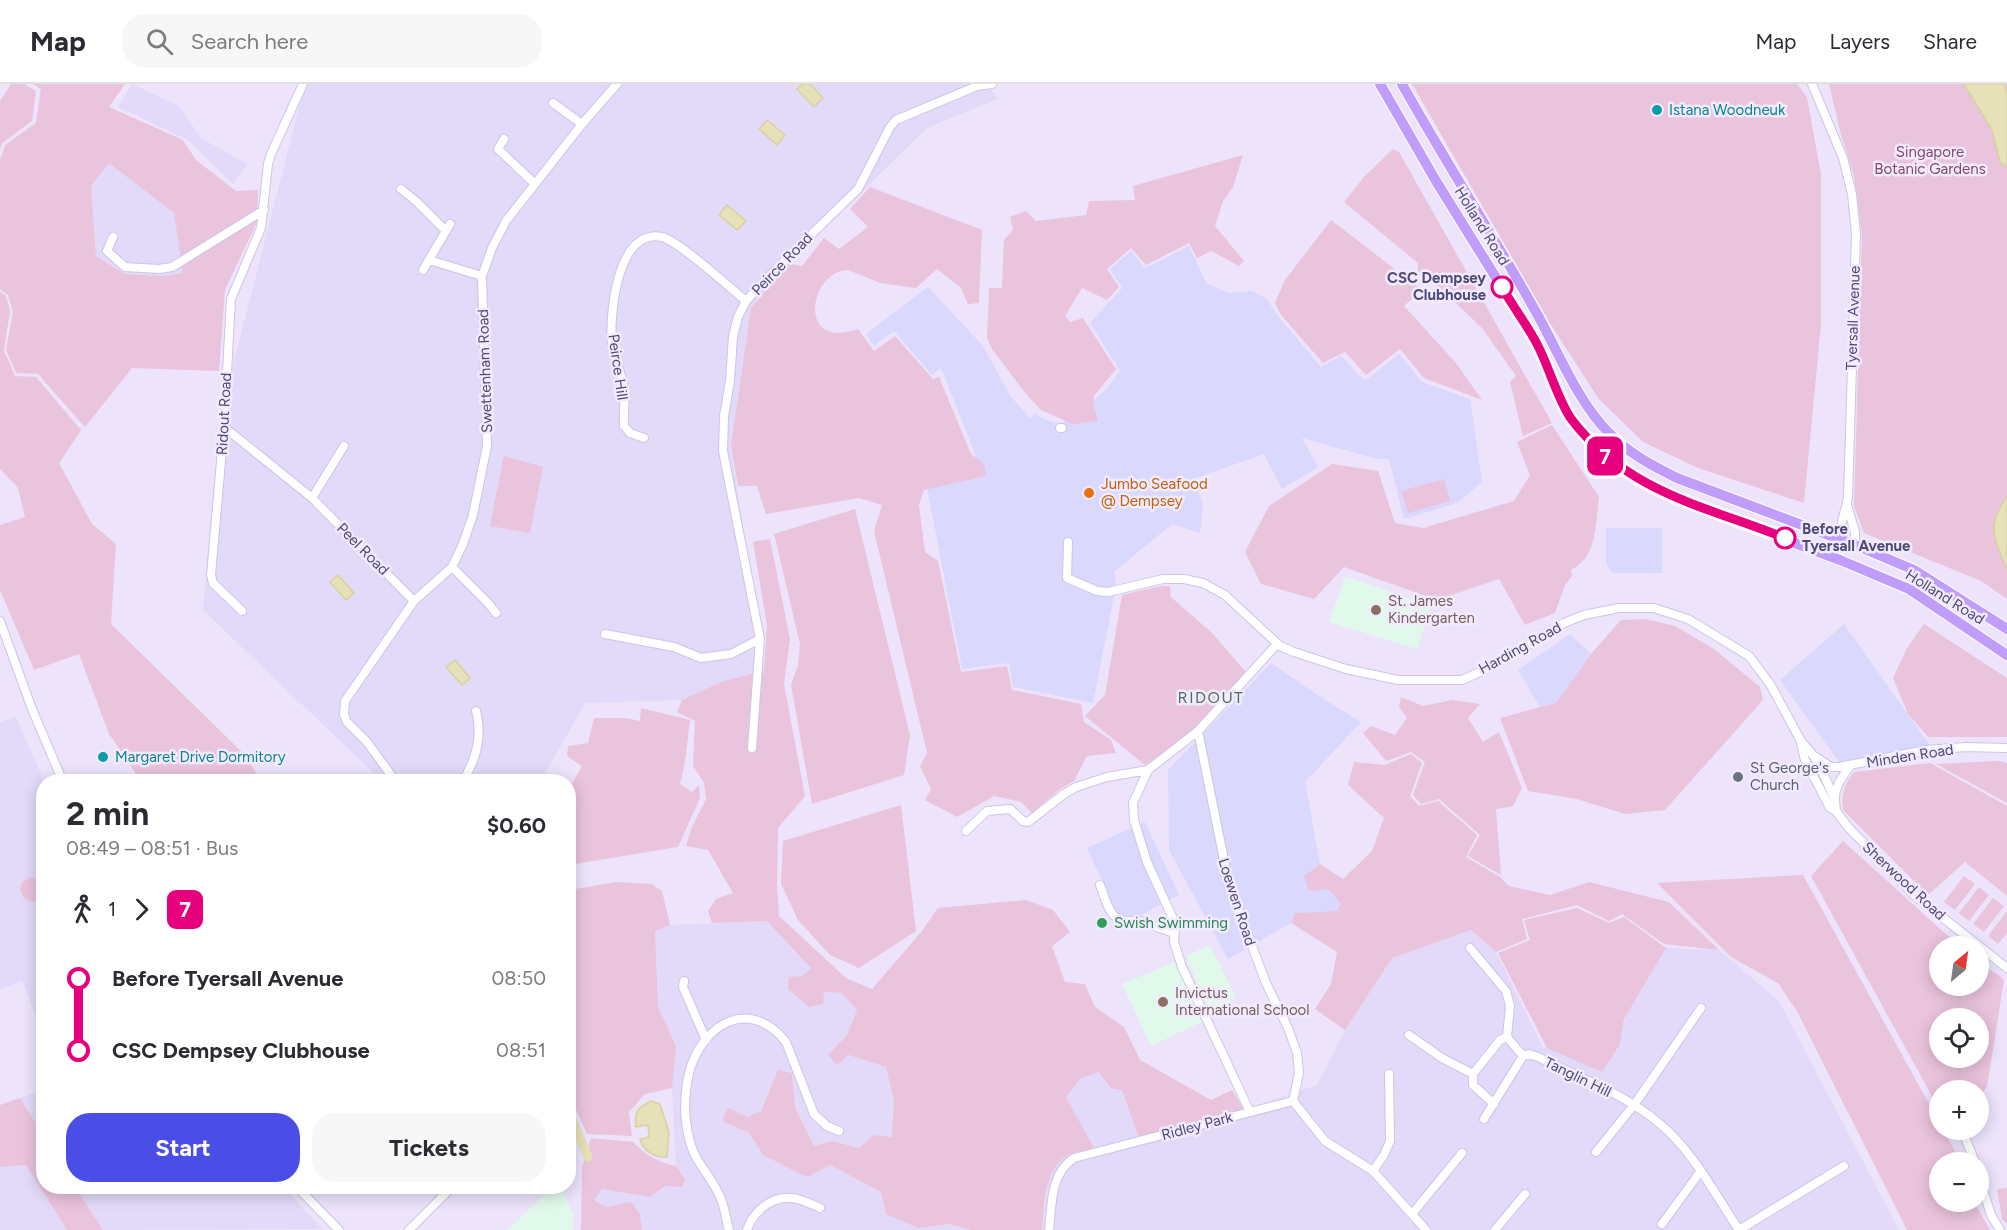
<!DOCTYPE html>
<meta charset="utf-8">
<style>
:root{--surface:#fff;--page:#f7f7f7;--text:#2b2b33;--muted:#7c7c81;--line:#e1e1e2;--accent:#4a4ee6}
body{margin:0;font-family:Figtree,sans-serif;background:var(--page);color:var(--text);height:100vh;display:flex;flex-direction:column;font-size:22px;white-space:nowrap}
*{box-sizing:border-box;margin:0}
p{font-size:20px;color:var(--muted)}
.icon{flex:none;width:33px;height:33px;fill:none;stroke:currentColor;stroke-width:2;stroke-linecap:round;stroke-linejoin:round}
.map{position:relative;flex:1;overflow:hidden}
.drawer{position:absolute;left:36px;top:690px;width:540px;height:420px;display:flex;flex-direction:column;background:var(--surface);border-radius:24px;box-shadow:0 3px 15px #0003}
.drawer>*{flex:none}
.badge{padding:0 12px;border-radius:9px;font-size:21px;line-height:39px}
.needle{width:39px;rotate:29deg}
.controls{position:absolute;left:1929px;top:852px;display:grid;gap:12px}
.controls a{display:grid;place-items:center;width:60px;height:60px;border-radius:50%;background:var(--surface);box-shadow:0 3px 15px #0003;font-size:30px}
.map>.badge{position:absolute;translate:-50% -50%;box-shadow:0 0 0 3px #fff}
.legs{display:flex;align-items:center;gap:9px;height:66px;padding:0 30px;font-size:20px}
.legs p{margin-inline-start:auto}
.headline{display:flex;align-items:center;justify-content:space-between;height:102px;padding:0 30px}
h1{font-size:33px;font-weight:700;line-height:45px}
.primary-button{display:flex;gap:12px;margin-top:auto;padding:12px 30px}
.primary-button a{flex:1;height:69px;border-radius:24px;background:var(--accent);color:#fff;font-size:24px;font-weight:700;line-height:69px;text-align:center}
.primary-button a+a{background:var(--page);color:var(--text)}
ul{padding:0 30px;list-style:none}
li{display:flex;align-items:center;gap:21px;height:72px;font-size:22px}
li i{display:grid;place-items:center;width:9px;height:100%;margin:0 8px;background:currentColor}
li i::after{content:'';width:15px;height:15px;margin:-8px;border:4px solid;border-radius:50%;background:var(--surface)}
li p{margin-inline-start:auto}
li:first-child i{background:linear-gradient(#0000 50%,currentColor 0)}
li:last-child i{background:linear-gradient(currentColor 50%,#0000 0)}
header{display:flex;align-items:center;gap:36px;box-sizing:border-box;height:84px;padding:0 30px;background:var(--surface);border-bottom:2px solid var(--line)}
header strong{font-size:28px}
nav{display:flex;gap:33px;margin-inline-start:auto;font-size:21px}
.search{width:420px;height:54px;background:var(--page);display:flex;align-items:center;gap:15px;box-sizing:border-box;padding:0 21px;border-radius:24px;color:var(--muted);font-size:22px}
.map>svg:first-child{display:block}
.residential{fill:#e3d9f9}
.commercial{fill:#dad8fd}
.education{fill:#e1f9ea}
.green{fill:#eac3dc;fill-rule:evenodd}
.water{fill:#e6e1b9;stroke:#d8d29f;stroke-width:1.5}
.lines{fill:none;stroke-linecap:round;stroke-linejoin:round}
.canal{stroke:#e6e1b9;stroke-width:9}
.minor-casing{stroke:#ccc5e6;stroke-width:10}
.major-casing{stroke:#fff;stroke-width:12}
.minor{stroke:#fff;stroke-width:8}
.major{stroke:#c09dfb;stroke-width:10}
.line-1-casing{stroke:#fff;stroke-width:14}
.line-1{stroke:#e6007e;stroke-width:9}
.culture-dot{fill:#0f9aa8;stroke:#f2ebff;stroke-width:2}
.stop-1-dot{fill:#fff;stroke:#e6007e;stroke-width:3}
.food-dot{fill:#e8710a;stroke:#f2ebff;stroke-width:2}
.education-dot{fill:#8d6e63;stroke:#f2ebff;stroke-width:2}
.worship-dot{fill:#6b7280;stroke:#f2ebff;stroke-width:2}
.leisure-dot{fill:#2e9e5b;stroke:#f2ebff;stroke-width:2}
.labels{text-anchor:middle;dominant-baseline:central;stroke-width:5;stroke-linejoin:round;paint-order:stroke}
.culture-label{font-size:15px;fill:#0d838f;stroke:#f2ebff;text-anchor:start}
.park-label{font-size:15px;fill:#87476a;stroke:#f2ebff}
.street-label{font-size:15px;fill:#4e4a75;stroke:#f2ebff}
.stop-label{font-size:15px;font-weight:bold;fill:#4e4a75;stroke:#f2ebff;text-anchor:end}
.food-label{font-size:15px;fill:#c56008;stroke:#f2ebff;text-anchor:start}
.education-label{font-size:15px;fill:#785e54;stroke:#f2ebff;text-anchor:start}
.worship-label{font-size:15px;fill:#5b616d;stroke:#f2ebff;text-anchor:start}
.leisure-label{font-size:15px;fill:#27864d;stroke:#f2ebff;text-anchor:start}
.neighbourhood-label{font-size:16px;letter-spacing:1.5px;fill:#4c705a;stroke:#f2ebff}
</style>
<header>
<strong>Map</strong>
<div class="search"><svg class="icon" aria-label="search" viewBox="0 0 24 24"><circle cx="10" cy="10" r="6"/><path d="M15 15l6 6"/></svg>Search here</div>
<nav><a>Map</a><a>Layers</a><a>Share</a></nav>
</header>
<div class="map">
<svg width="2007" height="1146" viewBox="0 0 2007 1146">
<rect width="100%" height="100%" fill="#ede4fc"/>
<path class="residential" d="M132,0l47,22 22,32 46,26 -14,20 -45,-44 -70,-33z
M305,0h682l11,15 -71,29 -138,136 -38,44 -20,138 33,225 -82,29 -97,3 -44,78h-159l-179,-171 17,-194z
M109,78l65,51 10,60 -20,3 -40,-2 -28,-18 -5,-70z
M16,633l28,64 -1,257 -20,-57 -23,8v-267z
M767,837l44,47 -9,8 22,16 18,1 15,17 -10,25 -19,21 21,-1 37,12 8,34 -1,36 -19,-2 -15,13 -27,-7 -18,5 -19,-39 -3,-34 -14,-3 -17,41 -14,6 -25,4 27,12 14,22 43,21 23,-11 52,27 5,22 32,14 32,-4 20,6h-328l-2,-16 -34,-7 -12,-8 8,-10 48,8 15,-11 20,-7 -9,-13 -4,-78 4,-42 -18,-38 -3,-77 15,-6z
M1471,846l25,22 47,96h4l73,-4 5,-27 41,-69 53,2 60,51 120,229h-857l7,-55 10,-14 12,-7 23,-6 -28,-51 14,-18 19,-7 10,16 135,22 73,-25 28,-55 47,-72z
M43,1006v45l-23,-37z
M26,1081l41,65h-67v-63z
M75,1103h209l38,42 -219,1z"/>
<path class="commercial" d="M1189,162l17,37 22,10 24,-2 15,8 10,16 44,52 20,-11 24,25 34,-27 23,28 48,17 12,83 -25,21 -53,16 -15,-60h-12l-75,-21 16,29 -36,22 -18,-35 -71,25 10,25 -3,29 -28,-9 -57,47 1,15 -23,117 -80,-16 -4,-24 -47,6 -37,-192 51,-21 -35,-88 -9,7 -38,-44 -20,15 -8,-12 62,-47 55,59 28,51 19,21 5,-4 13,7 13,3 44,-33 15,-20 -30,-48 32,-35 -12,-19 21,-18 14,17z
M1606,444h56v45h-49l-7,-10z
M1844,540l87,123 -89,19 -62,-86z
M1570,550l21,20 -35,49 -16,4 -22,-37z
M1271,579l51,35 39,24 -56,60 15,82 -16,12 24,12 13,16 -3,7 -43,2 -4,10 -63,36 -59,-109 -1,-80z
M1145,738l34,73 -57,30 -35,-77z"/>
<path class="education" d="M1345,492l86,30 -14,43 -88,-27z
M1210,861l26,53 -27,13 -23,-55z
M1177,877l28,59 -54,26 -29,-62z
M554,1102l8,1 11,29v14h-66z"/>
<path class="green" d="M11,0h13l12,7 -4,30 -30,22 -2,6v-48z
M33,0h92l-16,23 74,33 13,20 40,31 22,-1 -1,32 -32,68 -6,81 -87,-3 -47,59 -47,-53 -22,-1 -10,-23 7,-38 -5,-17 -8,-6v-129l5,-15 31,-22 5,-34zM109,79l65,50 9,60 -19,3 -39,-2 -29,-18 -5,-70z
M1412,0h385l10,13 14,78v149l-17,179 -106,-35 -55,-26 -45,-44 -48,-75z
M1829,0h178v515l-26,-18 -117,-48 -10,-27 8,-271 -8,-59 -14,-45z
M1393,65l6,3 153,271 -29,13 -13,-54 6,-6 -34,-48 -38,-36 -26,-21v-8l-74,-61 20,-25z
M1243,71l-10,32 -10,14 -8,25 29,35 -5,5 -28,-15 -14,7 -8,-15 -43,22 -15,-17 -24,21 12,18 -12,13 -25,-12 -17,28 5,6 13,-4 33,51 -22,27 -1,7 5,18 -25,3 -32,-14 -15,-16 -34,-45 -5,-11 2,-50h13l2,-48 9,-10 -3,-13 16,-6 10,10 50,-6 3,-14 46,-1 -2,-14z
M870,103l112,43 -3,73 -11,1 -7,-16 -24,-19 -21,19 -36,-5 -32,-13c-39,1 -52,81 10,59l16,22 21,-15 38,43 6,-2 32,77 13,10 2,12 -62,14 -5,15 6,47 13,9 23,111 46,-6 5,24 69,14 3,18 27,18 5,13 -29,3 -13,25 -14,8 -28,24 -11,-11 -27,-6 -37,21 -32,-17 6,-11 -11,-23 7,-13 -53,-222 8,-26 -23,-7 -93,16 -9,-28h-19l-7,-40 20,-138 38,-44 13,2 22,-28 15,11 29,-22 -18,-18z
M1331,136l91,70 -18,16 52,57 26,37 -58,-22 -24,-29 -34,26 -21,-23 -22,11 -42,-48 -6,-12 10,-23z
M0,208l6,4 4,15 -6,39 11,26 21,1 45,53 -22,33 33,61 24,20 -5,80 134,131 16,26h-120l-32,-47 -30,-80 -45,16 -34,-80v-65l25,-8 -7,-29 -18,-19z
M1552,341l47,72c-4,28 -1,59 -28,73l1,6 -7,9 -10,28 -30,12 -26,-46 -62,21 -93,-33 -30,32 -53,-15 -16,-32 24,-46 63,-42 46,7 17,52 28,5 91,-27 16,-26 -13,-33z
M504,372l39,11 -13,66 -40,-7z
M1444,395l6,22 -42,12 -7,-22z
M855,425l55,226 -6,40 -92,29 -21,-119 7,-20 2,-21 -26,-110z
M770,455l20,100 -6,45 21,112 -27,32 -1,58 2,30 67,62 26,11 50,-58 16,-23 88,-8 27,10 17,22 -18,14 13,36 20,2 10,23 29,20 16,33 71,40 21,-10 12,20 -105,28 -17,-48 -12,-2 -11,-16 -19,7 -14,18 28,51c-7,2 -16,3 -23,6 -28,12 -26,50 -29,76h-72l-20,-6 -32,4 -32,-14 -5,-22 -51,-27 -23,12 -44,-22 -14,-22 -27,-12 6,-13 19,9 14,-6 17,-41 14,3 3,34 19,39 18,-5 27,7 15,-13 18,2 2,-36 -8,-34 -37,-12 -12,10 -9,-10 19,-20 10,-25 -15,-17 -18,-1 -1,12 -14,3 -21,-18 1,-12 13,-1 9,-8 -44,-47 -55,2 -4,-12 8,-12 17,-6 -25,-43 -22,-4 5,-17 15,-30 -2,-16 -11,-17 2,-45 -18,-9 5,-12 42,-19 40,-10 3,-46 -14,-83z
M1161,502h9l1,11 41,36 34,39 -53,59 -48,34 -60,-49 20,-21 17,-100z
M1646,535l29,7 39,23 46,38 3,13 -98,110 -40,4 -48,-15 -49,-8 -28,-73 56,-15 35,-49 30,-34z
M1924,540l83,54v59h-79l-20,-23 -15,-36 14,-30z
M1401,613l22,9 29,-6 28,4 -12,14 15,24 16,-10 23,56 -9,18 -17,3 5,66 -33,-19 12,-21 -41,-36 -18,5 -8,-9 12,-33 -14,-10 -25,9 -23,-28 8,-7 24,9 12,-17 -8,-11z
M641,624l49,12c-3,22 -4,43 -10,64l12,8 7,-7 1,13 -22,49 -109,18v-76l13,-23 -15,-10 1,-10 20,-3 6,-25h32l14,3z
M1411,670l11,9 -12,33 9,10 19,-5 39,34 -11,22 34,20 9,9 41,9 39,-13 80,20 50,48 -55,-6 -42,-30 -13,7 -32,-16 -55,14 5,20 -31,13 -25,-22 -79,28 -47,72 -30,-21 16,-25 6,-32 -46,-29 4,-10 42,-2 4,-7 -13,-15 -19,2 -5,-15 16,-12 23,15 29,-28 12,-33 -36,-33 6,-23 31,3z
M1999,677l8,2v40l-71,-39z
M1930,679l77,43v90l-42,-34 -37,33 -85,-85c-2,-16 1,-25 11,-38z
M901,721l15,126 -57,37 -29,-13 -32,-35 -17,-36 2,-43z
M1843,757l116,105h-19v40h38l1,-22 20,11 5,5 -17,107 -8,10 -1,-7h-38l-1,19 -128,-233zM1978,934v40h-38v-40z
M1803,791l136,247 1,8h3l18,32h-21v40h34l16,28h-83l-109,-217 -20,-30 -47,-26 -74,-74z
M1964,792l11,8 -20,26 -11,-8z
M32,793l4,3 4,-1 3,13 -5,1 -2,8 -2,1c-17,-4 -19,-21 -2,-25z
M616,798l35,2 11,7 8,34 -15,6 3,76 18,39 -4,42 -27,6 -16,18 3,24 -45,-2 -18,-40v-204z
M1979,803l10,8 -20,26 -10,-8z
M1993,814l11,8 -20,26 -11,-8z
M1577,824l32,15 15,-6 42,31 -42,71 -4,25 -18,28 -55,-24 -49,-95 32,-13 -6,-20z
M2007,827v22l-9,11 -10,-8z
M20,1014l23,37 1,51 31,1 28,43h-36l-41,-65 -26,2v-62z
M591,1054l42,4c13,13 24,20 43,24l9,13 -3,8 -17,-1 -15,11 -48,-8 -8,11 12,7 25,-5 9,12 2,16h-61l1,-63z
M2007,1104v36l-5,-5 -5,-30z"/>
<path class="water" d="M803,0h7l13,14 -9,9 -17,-18z
M1964,0h40l3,9v74l-7,-5 -8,-32z
M767,36l18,15 -8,10 -18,-16z
M727,121l19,16 -9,9 -18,-15z
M2007,413v72c-13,-29 -21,-45 0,-72z
M338,491l16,18 -8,7 -16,-18z
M455,576l15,18 -8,7 -16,-18z
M651,1017l9,3 9,28 -2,25c-12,1 -24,-6 -27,-18l9,-2 -1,-12 -12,2c-2,-15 2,-20 15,-26z"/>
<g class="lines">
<path class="canal" d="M568,1026l20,47"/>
<g class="minor-casing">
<path id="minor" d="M1812,0l31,74 9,36 4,40 -8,264 -7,28 -1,34
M553,19l29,21
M504,55l-6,10 37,35
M401,105l16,13 29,29
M113,153l-6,14 18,16 34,2 13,-2 92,-57
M429,176l53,16
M423,186l27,-46
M224,343l88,71 102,103
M1060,344h2
M644,354l-14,-5 -6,-7c-1,-13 2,-28 -1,-41 -2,-14 -9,-26 -11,-40 -3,-29 5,-118 50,-108 17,4 68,51 84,64
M312,414l32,-52
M1847,421l8,27v13
M1068,458l-1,36 30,13 11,1 55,-13h21l19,4 22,12 55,51 14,6 52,17 52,11h64l31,-14 71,-43 20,-8 35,-7h35l34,11 61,37 21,28 31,57 12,14 9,16 13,29 1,11
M452,483l37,37 7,9
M242,527l-29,-28 -2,-8 13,-148 7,-128 30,-71 7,-64 3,-10 32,-70
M0,537l32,88 31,73
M605,550l69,13 27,11 30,-4 29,-15
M1198,647l31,154 37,98 22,45 9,25 2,20 -6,28
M1801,659l4,17 25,48 6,3 12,16 66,68 93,73
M752,664l8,-109 -37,-188 1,-35 6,-35 3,-45 5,-19 8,-16 28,-30 84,-82 32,-62 6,-7 81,-34 15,-2
M1816,673l15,10h8l87,-17 40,-3 41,1
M1148,686l-15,33 1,17 13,42 28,61 -1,19 8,25 68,145
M396,698l-29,-40 -20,-20 -3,-7 1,-14 69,-100 38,-34 11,-23 10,-29 14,-69 -5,-170 10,-28 14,-27 76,-97 35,-40
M462,698c14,-21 21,-47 14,-71
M1835,714c0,-12 8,-22 15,-32
M966,747l21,-20 23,-2 13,12 5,1 36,-28 12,-7 31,-10 41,-7 50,-39 79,-87
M1100,801c5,12 9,35 25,36 6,0 13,-1 19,1 11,4 19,8 31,11
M1470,864l36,43 4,15 -3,31 16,19
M684,897l-1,6 23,53
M1409,951l33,23 31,16
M1293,1017l32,40 48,30 53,59
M1494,1020l-21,-19v-11l27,-34 7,-3
M1484,1035l39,-63 6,-2 9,3c41,20 86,37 121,66 34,28 56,71 80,107
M1962,1046l13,32
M1596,1068l38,-47 67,-97
M1373,1087l11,-16 6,-14 -1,-67
M1978,1090l13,41 9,15
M296,1102l43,44
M1412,1130l50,-61
M1662,1140l38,-52
M409,1146l44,-44
M729,1146c-3,-10 -4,-22 -8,-31 -6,-15 -16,-27 -24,-40 -8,-14 -11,-33 -12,-49 0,-12 1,-25 4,-37 13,-49 60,-77 97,-31l28,72 13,12 12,5
M747,1146c6,-19 25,-34 45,-32 10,1 19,6 28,10
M1049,1146c3,-26 1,-56 25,-72l219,-57
M1495,1146l30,-36
M1739,1146l105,-64"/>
</g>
<g class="major-casing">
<path id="major" d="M1380,0l56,97 101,163 34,74 23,28 22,19 25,17 28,14 171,64 69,29 98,66
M1402,0c43,77 91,151 134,228 22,39 41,89 73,121 19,20 44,33 68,45l178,67 59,25 93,59"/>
</g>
<use href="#minor" class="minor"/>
<use href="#major" class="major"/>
</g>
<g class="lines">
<g class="line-1-casing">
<path id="line-1" d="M1502,203c11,20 26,39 36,59 11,21 21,57 34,74 56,73 133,86 213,118"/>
</g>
<use href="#line-1" class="line-1"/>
</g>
<g class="culture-dot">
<circle cx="1657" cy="26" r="6"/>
<circle cx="103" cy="673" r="6"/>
</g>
<g class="stop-1-dot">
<circle cx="1502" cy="203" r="10"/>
<circle cx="1785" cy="454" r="10"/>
</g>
<circle class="food-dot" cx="1089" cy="409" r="6"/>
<g class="education-dot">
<circle cx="1376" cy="526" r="6"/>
<circle cx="1163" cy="918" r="6"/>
</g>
<circle class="worship-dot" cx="1738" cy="693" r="6"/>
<circle class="leisure-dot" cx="1102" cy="839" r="6"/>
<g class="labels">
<g class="culture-label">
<text x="1669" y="26">Istana Woodneuk</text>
<text x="115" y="673">Margaret Drive Dormitory</text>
</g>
<g class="park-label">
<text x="1930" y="68">Singapore<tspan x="1930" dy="17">Botanic Gardens</tspan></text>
</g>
<g class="street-label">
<text transform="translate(1482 142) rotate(58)">Holland Road</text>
<text transform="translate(782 180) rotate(-46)">Peirce Road</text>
<text transform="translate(1853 234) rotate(-88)">Tyersall Avenue</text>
<text transform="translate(618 283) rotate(82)">Peirce Hill</text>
<text transform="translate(485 287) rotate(-92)">Swettenham Road</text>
<text transform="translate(224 330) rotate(-87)">Ridout Road</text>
<text transform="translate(363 465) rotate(45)">Peel Road</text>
<text transform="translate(1945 513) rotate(32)">Holland Road</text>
<text transform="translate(1520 564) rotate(-29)">Harding Road</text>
<text transform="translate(1910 672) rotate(-9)">Minden Road</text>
<text transform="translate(1904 797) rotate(43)">Sherwood Road</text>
<text transform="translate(1237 818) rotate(72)">Loewen Road</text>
<text transform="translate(1578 993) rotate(26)">Tanglin Hill</text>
<text transform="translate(1197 1042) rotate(-15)">Ridley Park</text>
</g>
<g class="stop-label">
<text x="1486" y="194">CSC Dempsey<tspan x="1486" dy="17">Clubhouse</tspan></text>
<text x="1802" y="445" text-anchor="start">Before<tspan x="1802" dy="17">Tyersall Avenue</tspan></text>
</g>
<g class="food-label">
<text x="1101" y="400">Jumbo Seafood<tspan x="1101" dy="17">@ Dempsey</tspan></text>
</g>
<g class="education-label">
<text x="1388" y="517">St. James<tspan x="1388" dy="17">Kindergarten</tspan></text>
<text x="1175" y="909">Invictus<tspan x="1175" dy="17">International School</tspan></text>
</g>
<g class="worship-label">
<text x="1750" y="684">St George's<tspan x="1750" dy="17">Church</tspan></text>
</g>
<g class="leisure-label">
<text x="1114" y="839">Swish Swimming</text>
</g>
<g class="neighbourhood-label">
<text x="1211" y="613">RIDOUT</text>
</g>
</g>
</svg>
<div class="controls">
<a><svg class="needle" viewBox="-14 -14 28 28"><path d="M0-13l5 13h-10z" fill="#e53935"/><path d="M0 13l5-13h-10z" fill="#7c7c81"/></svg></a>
<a><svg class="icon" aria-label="locate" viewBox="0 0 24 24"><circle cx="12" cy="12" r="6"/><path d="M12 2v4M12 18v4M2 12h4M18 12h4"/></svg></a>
<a>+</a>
<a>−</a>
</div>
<b class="badge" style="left:1605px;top:372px;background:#e6007e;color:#fff">7</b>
<section class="drawer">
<div class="headline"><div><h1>2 min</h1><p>08:49 – 08:51 · Bus</p></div><b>$0.60</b></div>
<div class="legs"><svg class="icon" aria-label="walk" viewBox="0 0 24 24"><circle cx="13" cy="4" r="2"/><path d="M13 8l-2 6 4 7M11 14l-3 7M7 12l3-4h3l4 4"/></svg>1<svg class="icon" aria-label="forward" viewBox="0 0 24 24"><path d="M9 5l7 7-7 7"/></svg><b class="badge" style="background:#e6007e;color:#fff">7</b></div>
<ul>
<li><i style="color:#e6007e"></i><b>Before Tyersall Avenue</b><p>08:50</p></li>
<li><i style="color:#e6007e"></i><b>CSC Dempsey Clubhouse</b><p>08:51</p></li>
</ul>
<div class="primary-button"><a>Start</a><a>Tickets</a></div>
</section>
</div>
